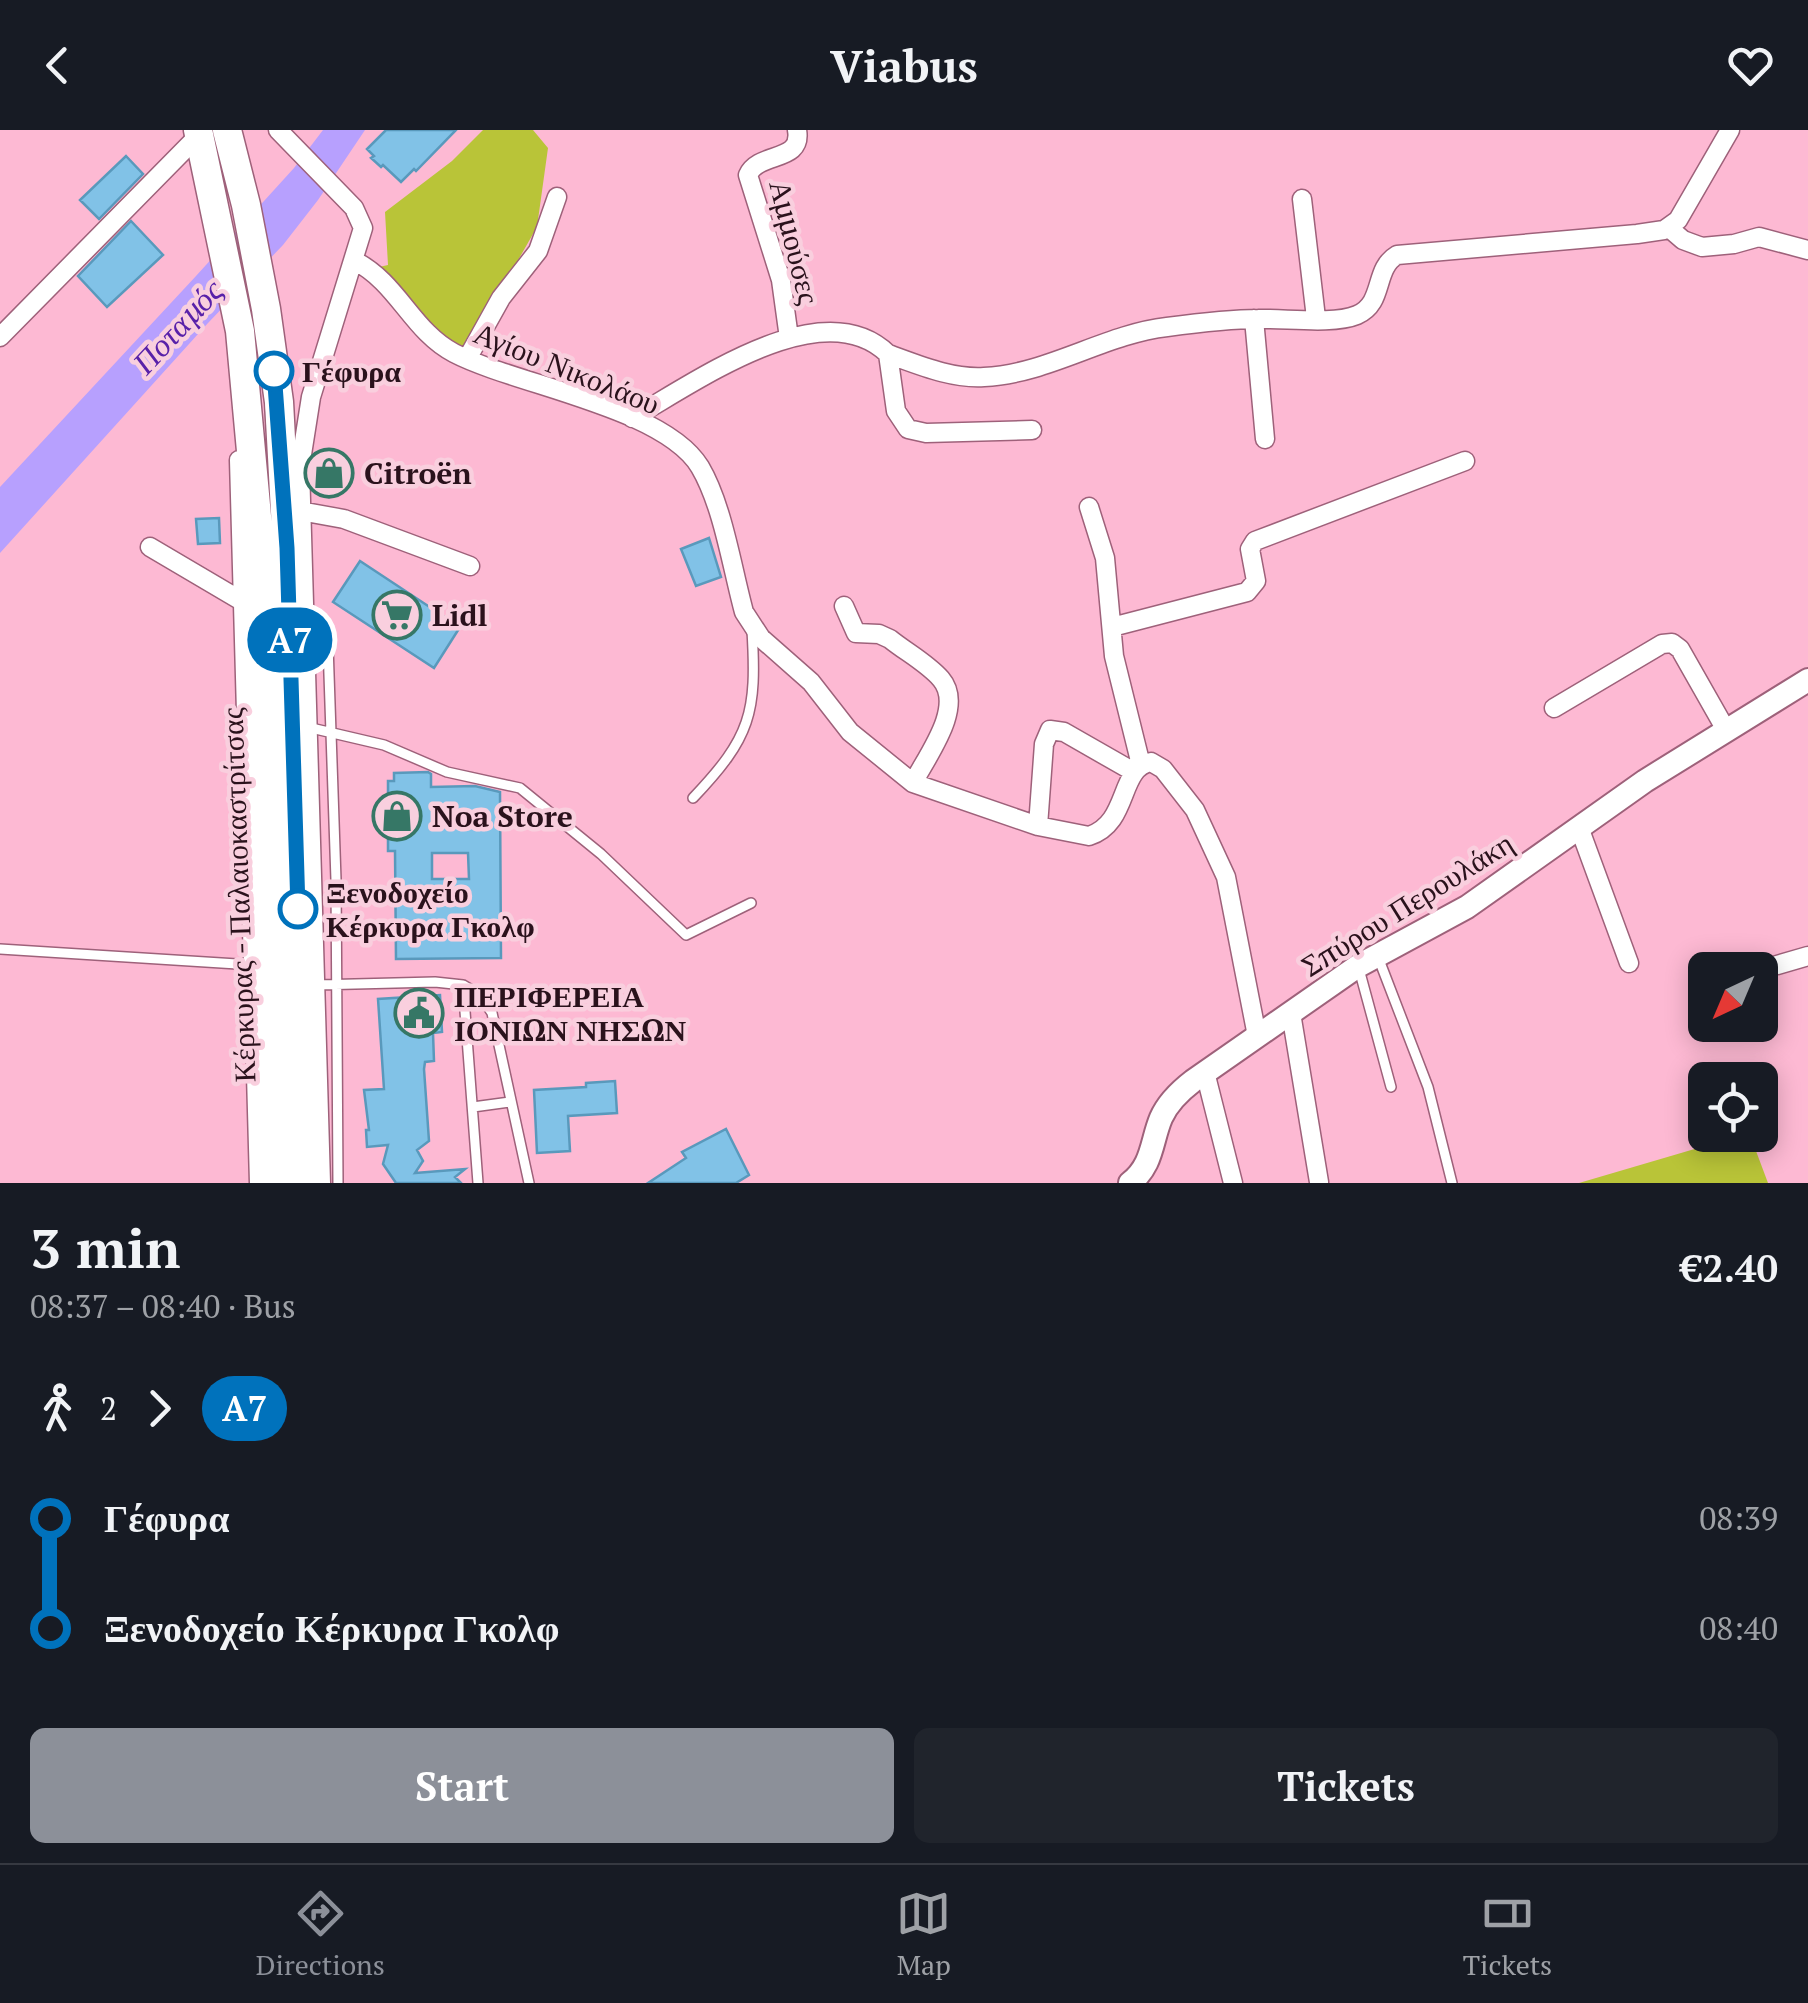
<!DOCTYPE html>
<meta charset="utf-8">
<style>
:root{--surface:#171b24;--page:#20242c;--text:#f1f3f6;--muted:#9ea1a6;--line:#363941;--accent:#8c9099}
body{margin:0;font-family:"PT Serif",serif;background:var(--page);color:var(--text);height:100vh;display:flex;flex-direction:column;font-size:38px;white-space:nowrap}
*{box-sizing:border-box;margin:0}
p{font-size:32px;color:var(--muted)}
.icon{flex:none;width:55px;height:55px;fill:none;stroke:currentColor;stroke-width:2;stroke-linecap:round;stroke-linejoin:round}
.map{position:relative;height:1053px;overflow:hidden}
.sheet{display:flex;flex-direction:column;background:var(--surface);flex:1}
.sheet>*{flex:none}
.badge{padding:0 20px;border-radius:32px;font-size:35px;line-height:65px}
.needle{width:65px;rotate:224deg}
.buttons{position:absolute;left:1688px;top:822px;display:grid;gap:20px}
.buttons a{display:grid;place-items:center;width:90px;height:90px;border-radius:15px;background:var(--surface);box-shadow:0 5px 25px #0003;font-size:50px}
.map>.badge{position:absolute;translate:-50% -50%;box-shadow:0 0 0 5px #fff}
.legs{display:flex;align-items:center;gap:15px;height:110px;padding:0 30px;font-size:32px}
.legs p{margin-inline-start:auto}
.summary{display:flex;align-items:center;justify-content:space-between;height:170px;padding:0 30px}
h1{font-size:55px;font-weight:700;line-height:75px}
.primary-button{display:flex;gap:20px;margin-top:auto;padding:20px 30px}
.primary-button a{flex:1;height:115px;border-radius:15px;background:var(--accent);color:#fff;font-size:40px;font-weight:700;line-height:115px;text-align:center}
.primary-button a+a{background:var(--page);color:var(--text)}
ul{padding:0 30px;list-style:none}
li{display:flex;align-items:center;gap:35px;height:110px;font-size:38px}
li i{display:grid;place-items:center;width:15px;height:100%;margin:0 12px;background:currentColor}
li i::after{content:'';width:25px;height:25px;margin:-12px;border:8px solid;border-radius:50%;background:var(--surface)}
li p{margin-inline-start:auto}
li:first-child i{background:linear-gradient(#0000 50%,currentColor 0)}
li:last-child i{background:linear-gradient(currentColor 50%,#0000 0)}
header{display:flex;justify-content:space-between;align-items:center;height:130px;padding:0 30px;background:var(--surface);font-size:45px;font-weight:700}
.tab-bar{display:flex;justify-content:space-around;align-items:center;height:140px;border-top:2px solid var(--line);background:var(--surface);font-size:28px;color:var(--muted)}
.tab-bar a{display:grid;justify-items:center;gap:5px}
.tab-bar .current{color:var(--accent)}
.map>svg:first-child{display:block}
.green{fill:#b9c438}
.water{fill:#b7a0fe}
.building{fill:#81c2e7;stroke:#5999bc;stroke-width:2.5;fill-rule:evenodd}
.lines{fill:none;stroke-linecap:round;stroke-linejoin:round}
.service-casing{stroke:#9e617a;stroke-width:12}
.minor-casing{stroke:#9e617a;stroke-width:21}
.tertiary-casing{stroke:#9e617a;stroke-width:26}
.primary-casing{stroke:#9e617a;stroke-width:31}
.service{stroke:#fff;stroke-width:9}
.minor{stroke:#fff;stroke-width:18}
.tertiary{stroke:#fff;stroke-width:22}
.primary{stroke:#fff;stroke-width:28}
.line-1-casing{stroke:#fff;stroke-width:22}
.line-1{stroke:#0072bc;stroke-width:15}
.stop-1-dot{fill:#fff;stroke:#0072bc;stroke-width:5}
.labels{text-anchor:middle;dominant-baseline:central;stroke-width:9;stroke-linejoin:round;paint-order:stroke}
.street-label{font-size:30px;fill:#2a121c;stroke:#f9cfde}
.stop-label{font-size:30px;font-weight:bold;fill:#2a121c;stroke:#f9cfde;text-anchor:start}
.poi-label{font-size:30px;font-weight:bold;fill:#2a121c;stroke:#f9cfde;text-anchor:start}
.water-label{font-size:32px;font-style:italic;fill:#5821a9;stroke:#f9cfde}
</style>
<header><svg class="icon" aria-label="back" viewBox="0 0 24 24"><path d="M15 5l-7 7 7 7"/></svg>Viabus<svg class="icon" aria-label="heart" viewBox="0 0 24 24"><path d="M12 20l-8-8c-3-5 5-10 8-4 3-6 11-1 8 4z"/></svg></header>
<div class="map">
<svg width="1808" height="1053" viewBox="0 0 1808 1053">
<rect width="100%" height="100%" fill="#fdb9d3"/>
<path class="green" d="M483,0h50l15,18 -11,79 -72,126 -33,-23 -29,-38 -24,-25 9,-2 -3,-53 67,-51z
M1753,1013l15,40h-189l119,-35z"/>
<path class="water" d="M323,0h42l-47,70 -35,45 -75,78 -208,230v-66l196,-211 98,-108z"/>
<path class="building" d="M386,0h70l-40,41 -2,-2 -13,13 -18,-17 -2,2 -10,-9 3,-2 -7,-7z
M126,26l17,18 -44,45 -19,-19z
M131,91l32,34 -56,52 -29,-31z
M219,388l1,25 -22,1 -2,-25z
M709,408l12,39 -25,9 -15,-37z
M360,431l100,66 -26,41 -101,-66z
M428,642l3,2v13l44,-1 25,6 1,166 -105,1 -1,-108h-7v-70h6v-8zM432,723h36l1,26h-37z
M440,865l2,37 -9,1 1,28 -9,1 -1,7 5,72 -12,9 6,11 -8,12 50,-4 -10,8 6,6h-65l-13,-19 5,-19 -21,2 -1,-17h3l-5,-40 20,-1 -6,-90z
M615,951l2,32 -49,3 2,35 -33,2 -3,-63 52,-3v-4z
M726,999l23,46 -13,8h-88l38,-25 -4,-6z"/>
<g class="lines">
<g class="service-casing">
<path id="service" d="M304,493l21,13 3,9 8,235 2,303
M307,597l77,18 63,27 73,16 81,66 85,81 65,-32
M693,668c58,-61 64,-85 59,-168
M0,819l253,16
M1378,827l50,130 24,96
M1359,839l32,118
M315,855l120,-3 28,3 15,198
M463,855l17,10 12,18 37,170
M473,977l37,-5"/>
</g>
<g class="minor-casing">
<path id="minor" d="M278,0l76,78 9,20 -52,169 -11,70 21,716
M1302,69l14,119
M1669,98l14,12 19,7 32,-3 25,-7 49,13
M355,131c43,22 57,70 99,92 61,32 210,54 246,114 23,39 32,101 44,145l17,26 50,44 39,50 63,51 125,43 51,10c41,-13 29,-68 62,-74l12,7 32,41 31,67 31,159
M1254,189l11,120
M0,207l199,-202
M789,208l-8,-58 -33,-105c11,-24 55,-12 49,-45
M888,224c31,11 63,25 96,23 64,-3 121,-43 183,-50 30,-4 61,-8 91,-8 27,-1 75,6 99,-4 28,-12 16,-46 40,-60l240,-21 27,-4 14,-10 52,-90
M467,229l34,-61 37,-47 19,-54
M632,288c63,-35 190,-128 256,-64l8,57 12,18 18,4 106,-3
M239,330l20,723
M1089,377l16,51 9,98 27,109
M300,381l44,8 126,47
M150,417l95,56
M844,476l12,27 23,1 11,5c16,13 37,24 51,40 24,28 -14,77 -28,104
M1112,497l135,-35 9,-11 -6,-32 5,-8 210,-80
M1554,578l108,-64 10,-1 8,6 46,81
M1038,696l6,-82 6,-14 14,2 70,40
M1579,697l50,136
M1760,840l48,-14
M1291,883l28,169
M1205,942l28,111"/>
</g>
<g class="tertiary-casing">
<path id="tertiary" d="M1130,1053c23,-18 21,-41 31,-65 7,-16 19,-27 32,-37l165,-115 109,-59 178,-126 163,-101"/>
</g>
<g class="primary-casing">
<path id="primary" d="M198,0l42,201 20,218 19,634
M227,0l19,75 20,104 13,93 8,146 19,635"/>
</g>
<use href="#service" class="service"/>
<use href="#minor" class="minor"/>
<use href="#tertiary" class="tertiary"/>
<use href="#primary" class="primary"/>
</g>
<g class="lines">
<g class="line-1-casing">
<path id="line-1" d="M274,241l13,177 11,361"/>
</g>
<use href="#line-1" class="line-1"/>
</g>
<defs>
<g id="shop-ring" transform="scale(2.5)"><circle r="9.5" fill="#f9cfde" stroke="#367766" stroke-width="1.5"/><path d="M-5-2.5h2.3a2.7 3.5 0 0 1 5.4 0H5L5.5 6h-11ZM-1.5-2.5h3a1.5 2.3 0 0 0-3 0Z" fill="#367766"/></g>
<g id="supermarket-ring" transform="scale(2.5)"><circle r="9.5" fill="#f9cfde" stroke="#367766" stroke-width="1.5"/><path d="M-6-5.5h2.5l.6 2H6L4.5 2H-2.5L-4.4-4H-6ZM-1.5 3.2a1.3 1.3 0 1 0 .1 0ZM3 3.2a1.3 1.3 0 1 0 .1 0Z" fill="#367766"/></g>
<g id="civic-ring" transform="scale(2.5)"><circle r="9.5" fill="#f9cfde" stroke="#367766" stroke-width="1.5"/><path d="M-.6-6.5H3V-4.5H.6V-3L4-1V1h2V6H-6V1h2V-1L-.6-3ZM-1.2 2.5V6h2.4V2.5Z" fill="#367766"/></g>
</defs>
<g fill-rule="evenodd">
<use href="#shop-ring" x="329" y="343"/>
<use href="#supermarket-ring" x="397" y="485"/>
<use href="#shop-ring" x="397" y="686"/>
<use href="#civic-ring" x="419" y="883"/>
</g>
<g class="stop-1-dot">
<circle cx="274" cy="241" r="18"/>
<circle cx="298" cy="779" r="18"/>
</g>
<g class="labels">
<g class="street-label">
<text transform="translate(795 112) rotate(76)">Αμμούσες</text>
<text transform="translate(567 238) rotate(22)">Αγίου Νικολάου</text>
<text transform="translate(238 765) rotate(-92)">Κέρκυρας - Παλαιοκαστρίτσας</text>
<text transform="translate(1407 774) rotate(-32)">Σπύρου Περουλάκη</text>
</g>
<g class="stop-label">
<text x="302" y="241">Γέφυρα</text>
<text x="326" y="762">Ξενοδοχείο<tspan x="326" dy="34">Κέρκυρα Γκολφ</tspan></text>
</g>
<g class="poi-label">
<text x="364" y="343">Citroën</text>
<text x="432" y="485">Lidl</text>
<text x="432" y="686">Noa Store</text>
<text x="454" y="866">ΠΕΡΙΦΕΡΕΙΑ<tspan x="454" dy="34">ΙΟΝΙΩΝ ΝΗΣΩΝ</tspan></text>
</g>
<g class="water-label">
<text transform="translate(177 196) rotate(-47)">Ποταμός</text>
</g>
</g>
</svg>
<div class="buttons">
<a><svg class="needle" viewBox="-14 -14 28 28"><path d="M0-13l5 13h-10z" fill="#e53935"/><path d="M0 13l5-13h-10z" fill="#9ea1a6"/></svg></a>
<a><svg class="icon" aria-label="locate" viewBox="0 0 24 24"><circle cx="12" cy="12" r="6"/><path d="M12 2v4M12 18v4M2 12h4M18 12h4"/></svg></a>
</div>
<b class="badge" style="left:290px;top:510px;background:#0072bc;color:#fff">A7</b>
</div>
<section class="sheet">
<div class="summary"><div><h1>3 min</h1><p>08:37 – 08:40 · Bus</p></div><b>€2.40</b></div>
<div class="legs"><svg class="icon" aria-label="walk" viewBox="0 0 24 24"><circle cx="13" cy="4" r="2"/><path d="M13 8l-2 6 4 7M11 14l-3 7M7 12l3-4h3l4 4"/></svg>2<svg class="icon" aria-label="forward" viewBox="0 0 24 24"><path d="M9 5l7 7-7 7"/></svg><b class="badge" style="background:#0072bc;color:#fff">A7</b></div>
<ul>
<li><i style="color:#0072bc"></i><b>Γέφυρα</b><p>08:39</p></li>
<li><i style="color:#0072bc"></i><b>Ξενοδοχείο Κέρκυρα Γκολφ</b><p>08:40</p></li>
</ul>
<div class="primary-button"><a>Start</a><a>Tickets</a></div>
</section>
<nav class="tab-bar">
<a class="current"><svg class="icon" aria-label="directions" viewBox="0 0 24 24"><path d="M12 3l9 9-9 9-9-9zM9 14v-3h6M13 9l2 2-2 2"/></svg>Directions</a>
<a><svg class="icon" aria-label="map" viewBox="0 0 24 24"><path d="M3 6l6-2 6 2 6-2v14l-6 2-6-2-6 2zM9 4v14M15 6v14"/></svg>Map</a>
<a><svg class="icon" aria-label="tickets" viewBox="0 0 24 24"><path d="M3 7h18v10H3zM15 7v10"/></svg>Tickets</a>
</nav>
